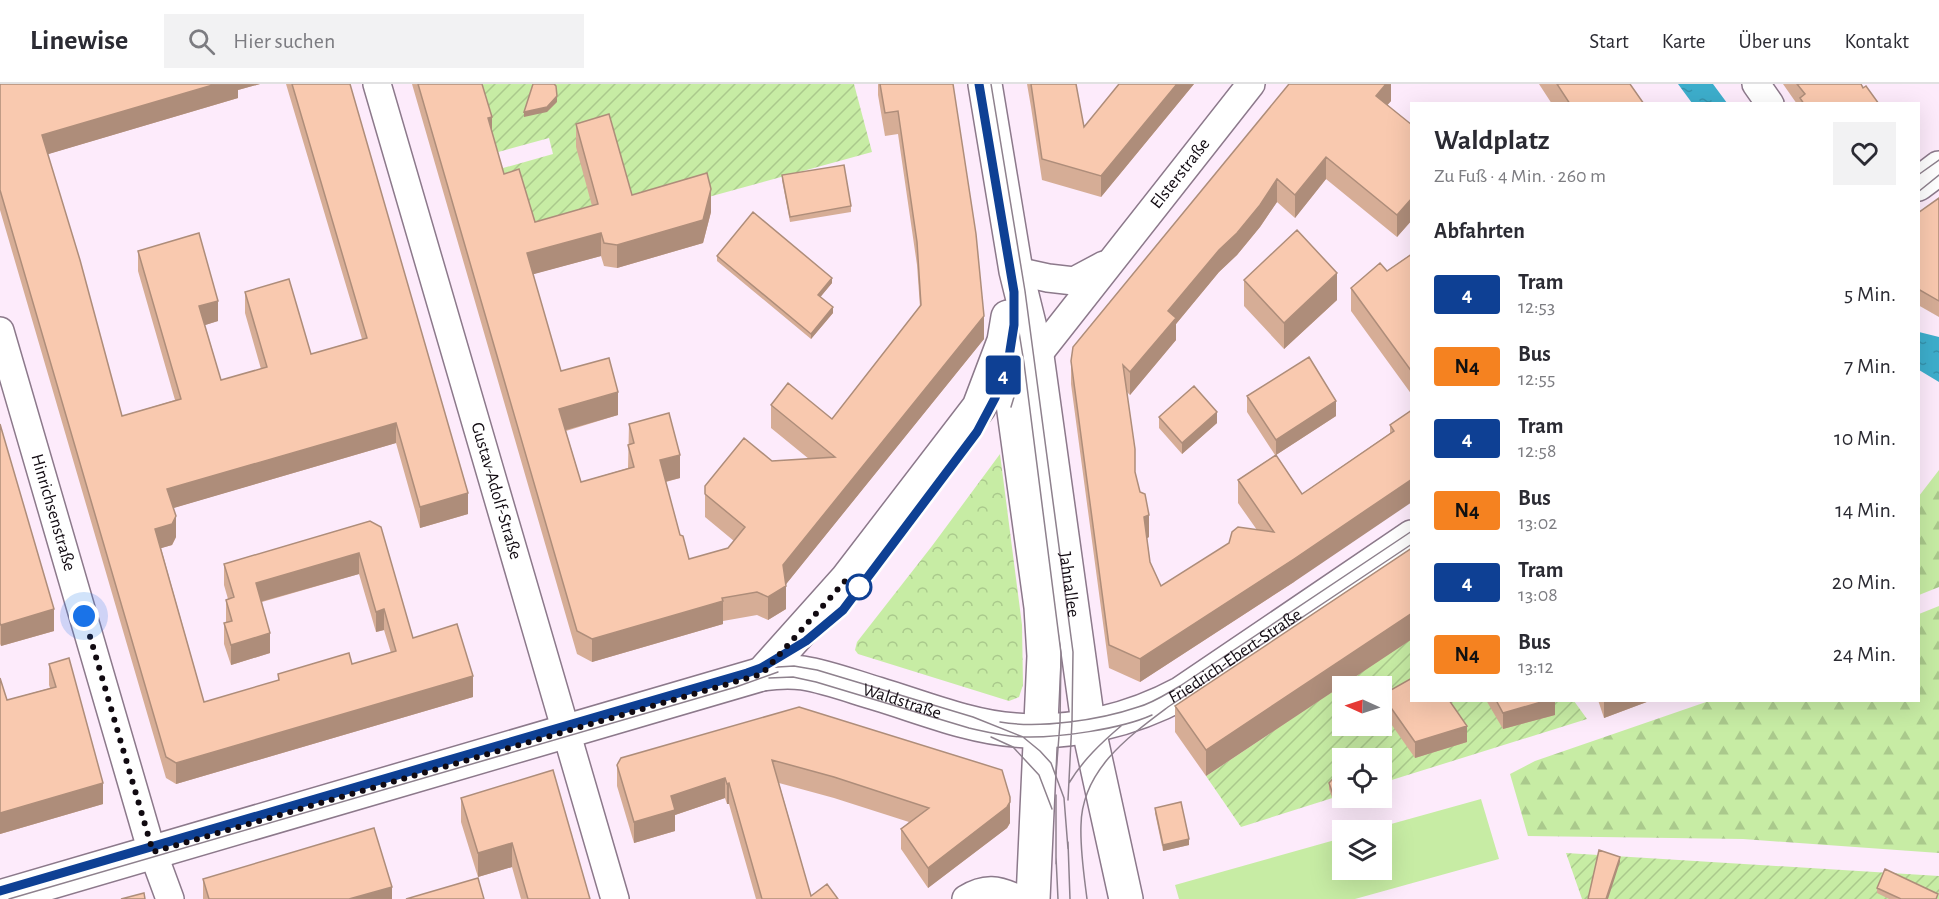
<!DOCTYPE html>
<html lang="de">
<meta charset="utf-8">
<style>
:root{--surface:#fff;--page:#f2f2f3;--text:#2b2b33;--muted:#7c7c81;--line:#e1e1e2}
body{margin:0;font-family:"Alegreya Sans",sans-serif;background:var(--page);color:var(--text);height:100vh;display:flex;flex-direction:column;font-size:22px;white-space:nowrap}
*{box-sizing:border-box;margin:0}
p{font-size:20px;color:var(--muted)}
.icon{flex:none;width:33px;height:33px;fill:none;stroke:currentColor;stroke-width:2;stroke-linecap:round;stroke-linejoin:round}
.map{position:relative;flex:1;overflow:hidden}
.details{position:absolute;left:1410px;top:18px;width:510px;height:600px;display:flex;flex-direction:column;background:var(--surface);border-radius:0px;box-shadow:0 6px 24px #0002}
.details>*{flex:none}
.badge{padding:0 12px;border-radius:4px;font-size:21px;line-height:39px}
.needle{width:39px;rotate:273deg}
.tools{position:absolute;left:1332px;top:592px;display:grid;gap:12px}
.tools a{display:grid;place-items:center;width:60px;height:60px;border-radius:0px;background:var(--surface);box-shadow:0 6px 24px #0002;font-size:30px}
.you{position:absolute;width:30px;height:30px;margin:-15px;border:4px solid #fff;border-radius:50%;background:#1a73e8;box-shadow:0 0 0 9px #1a73e833}
.map>.badge{position:absolute;translate:-50% -50%;box-shadow:0 0 0 3px #fff}
h2{padding:0 24px;font-size:22px;line-height:54px}
.round{display:grid;place-items:center;flex:none;width:63px;height:63px;border-radius:0px;background:var(--page)}
.head{display:flex;align-items:center;justify-content:space-between;height:102px;padding:0 24px}
h1{font-size:28px;font-weight:600;line-height:45px}
ul{padding:0;list-style:none}
li{display:flex;align-items:center;gap:18px;height:72px;padding:0 24px}
li div{flex:1}
li b{display:block;font-size:22px}
li em{font-style:normal}
li .badge{min-width:66px;font-weight:700;text-align:center}
header{display:flex;align-items:center;gap:36px;box-sizing:border-box;height:84px;padding:0 30px;background:var(--surface);border-bottom:2px solid var(--line)}
header strong{font-size:28px}
nav{display:flex;gap:33px;margin-inline-start:auto;font-size:21px}
.search{width:420px;height:54px;background:var(--page);display:flex;align-items:center;gap:15px;box-sizing:border-box;padding:0 21px;border-radius:0px;color:var(--muted);font-size:22px}
.map>svg:first-child{display:block}
.grass{fill:#c7eca4}
.forest{fill:url(#forest-firs)}
.park{fill:url(#park-crowns)}
.garden{fill:url(#garden-furrows);fill-rule:evenodd}
.water{fill:url(#water-ripples)}
.lines{fill:none;stroke-linecap:round;stroke-linejoin:round}
.minor-casing{stroke:#8c798b;stroke-width:30}
.tertiary-casing{stroke:#8c798b;stroke-width:36}
.secondary-casing{stroke:#8c798b;stroke-width:36}
.primary-casing{stroke:#8c798b;stroke-width:36}
.minor{stroke:#fff;stroke-width:27}
.tertiary{stroke:#fff;stroke-width:33}
.secondary{stroke:#fff;stroke-width:33}
.primary{stroke:#fff;stroke-width:33}
.tram{stroke:#8e818d;stroke-width:1.5}
.wall{fill:#d6ad96}
.shaded-wall{fill:#ae8d7a}
.building{fill:#f9c9af;stroke:#ae8d7a;stroke-width:1.5}
.line-casing{stroke:#fff;stroke-width:14}
.line{stroke:#0e4094;stroke-width:9}
.walk{stroke:#110a11;stroke-width:6;stroke-dasharray:0 10.8}
.stop-dot{fill:#fff;stroke:#0e4094;stroke-width:3}
.labels{text-anchor:middle;dominant-baseline:central;stroke-width:4.5;stroke-linejoin:round;paint-order:stroke}
.street-label{font-size:18px;fill:#110a11;stroke:#fdebfb}
</style>
<header>
<strong>Linewise</strong>
<div class="search"><svg class="icon" aria-label="search" viewBox="0 0 24 24"><circle cx="10" cy="10" r="6"/><path d="M15 15l6 6"/></svg>Hier suchen</div>
<nav><a>Start</a><a>Karte</a><a>Über uns</a><a>Kontakt</a></nav>
</header>
<div class="map">
<svg width="1939" height="815" viewBox="0 0 1939 815">
<defs>
<pattern id="forest-firs" width="22" height="20" patternUnits="userSpaceOnUse" patternTransform="scale(1.5)"><rect width="22" height="20" fill="#c7eca4"/><path d="M5 1l3.5 6h-7zM16 11l3.5 6h-7z" fill="#aac98c"/></pattern>
<pattern id="park-crowns" width="20" height="18" patternUnits="userSpaceOnUse" patternTransform="scale(1.5)"><rect width="20" height="18" fill="#c7eca4"/><path d="M2 6a3 3 0 1 1 6 0M12 15a3 3 0 1 1 6 0" fill="none" stroke="#aac98c"/></pattern>
<pattern id="garden-furrows" width="10" height="10" patternUnits="userSpaceOnUse" patternTransform="scale(1.5)"><rect width="10" height="10" fill="#c7eca4"/><path d="M-1 1l2-2M0 10L10 0M9 11l2-2" fill="none" stroke="#aac98c"/></pattern>
<pattern id="water-ripples" width="26" height="14" patternUnits="userSpaceOnUse" patternTransform="scale(1.5)"><rect width="26" height="14" fill="#3daecc"/><path d="M2 4q2-2 4 0t4 0M15 11q2-2 4 0t4 0" fill="none" stroke="#3594ae"/></pattern>
</defs>
<rect width="100%" height="100%" fill="#fdebfb"/>
<path class="grass" d="M1481,715l18,60 -144,40h-176l-4,-14 167,-47v32h40v-39h-16z"/>
<path class="forest" d="M1939,386v117l-20,8v-99z
M1939,522v247l-196,-14 -215,-3 -18,-62 25,-13 174,-60 209,-1 1,-86z"/>
<path class="park" d="M1000,370l22,171 1,60 -4,12 -10,4 -151,-47 -3,-4 2,-8 75,-96z"/>
<path class="garden" d="M478,0h376l18,68 -353,97 -23,-79 57,-16 -4,-16 -58,16z
M1411,555l1,61 162,1 13,18 -205,64v-24h-40v36l-101,32 -35,-51zM1342,603h40v39h-40z
M1566,769l373,23v23h-357z"/>
<path class="water" d="M1678,0h35l14,19h-35z
M1919,248l20,5v45l-20,-12z"/>
<g class="lines">
<g class="minor-casing">
<g id="minor">
<path id="s1" d="M377,0l238,815"/>
<path d="M1756,0l14,20"/>
<path d="M1016,187l32,7 26,3 30,-16"/>
<path id="s2" d="M0,247l149,511 21,57"/>
<path id="s3" d="M1037,272l214,-272"/>
<path d="M966,815c19,-12 32,-10 52,0"/>
</g>
</g>
<g class="tertiary-casing">
<path id="tertiary" d="M762,590l85,-95 132,-172 25,-66 4,-24"/>
</g>
<g class="secondary-casing">
<g id="secondary">
<path d="M1918,100l21,-16"/>
<path id="s4" d="M0,813l762,-223c14,-2 27,-3 41,-1 25,4 51,14 75,21 43,13 92,33 137,36 57,5 117,-10 167,-37l230,-156"/>
</g>
</g>
<g class="primary-casing">
<g id="primary">
<path id="s5" d="M985,0l31,187 21,85 52,374 37,169"/>
<path d="M1015,231l-2,89 28,203 3,49 -11,243"/>
</g>
</g>
<use href="#minor" class="minor"/>
<use href="#tertiary" class="tertiary"/>
<use href="#secondary" class="secondary"/>
<use href="#primary" class="primary"/>
<path class="tram" d="M979,0l45,279 37,290 -1,70 -4,51
M991,0l34,207 48,361 -1,69 -4,79
M1918,91l21,-15
M1918,108l21,-17
M1011,323l11,-36
M763,583l42,-26 38,-31 134,-178 18,-34 14,-41 5,-35
M769,594l24,-1 23,5 153,46c18,4 37,9 55,9 34,1 97,-8 128,-22
M1000,638c39,7 100,-2 138,-15 15,-4 28,-13 42,-21l232,-155
M991,653l22,10 26,28 13,34
M1069,699c14,-23 32,-40 52,-57
M1056,711v69
M1068,758l2,57
M1056,773l2,42
M0,807l761,-223 33,-2 23,4 156,47 50,20 17,14 11,12 13,35 4,51
M9,815l727,-212 42,-15
M1087,815c-3,-24 -7,-49 -6,-74 1,-55 47,-88 87,-118l244,-163"/>
</g>
<path class="wall" d="M0,0h260l-22,6v8l-190,56 74,262 53,-16 -37,-129v-20l80,70 -13,4 16,55 40,-11 -16,-56v-21l66,62 51,-15 -76,-255h64l118,430 -48,14 -24,-85 -223,65 3,29 -4,8 -11,3 43,154 74,-21v-7l74,-10 39,-11 -7,-23 -8,2 -17,-58 -97,28 8,51 -39,12 -7,-21v-21h2v-23l2,-1 -4,-14v-21l146,-43 43,117 60,59 -297,87 -10,-6 -166,-568z
M412,0h70l10,48 12,42 31,48 57,-16 -16,-59v-23l56,71 79,17 -8,31 -86,25 -13,-2 -3,-10 -68,18 28,97 57,44 -52,16 15,51 47,-14 1,-44 51,54 -14,4 14,53 9,24 39,-11 6,-7 -29,-24v-31l67,-25 37,-2 -38,-31v-23l61,14 88,-112 -3,-42 -19,-131 -13,2 -7,-41v-11h75l31,255 -198,245v25l-18,11 -11,-5 -34,6v3l-131,38 -15,-8z
M1027,0h49l8,43 35,-43h75l-93,113 -59,-17 -11,-73z
M1391,0v17l-4,4 25,20v95l-15,17 -71,-58 -31,39 -18,-16 -17,25 -23,28 -18,17 -43,52v16l-46,55 -3,-3 8,81 14,64 -2,1 3,24 11,24 96,-56 -19,-27v-23l37,-25 -28,-43v-16l89,20 -60,39 26,39 88,-61v-8l22,-15 -118,172 -154,100 -31,-14 -38,-284v-23l2,-14z
M1539,0h91l14,20h-92z
M1783,0h78l18,20h-82z
M782,91l69,31v6l-61,10 -8,-42z
M1939,114v119l-21,-12v-92z
M1411,152l1,159 -61,-84v-23l36,-17 24,-17z
M717,172l115,27 -12,14 13,16 -22,26 -94,-78z
M1244,196l93,20 -53,49 -40,-43z
M1159,333l58,6 -35,31 -23,-26z
M0,340l54,207 -53,15 -1,-2z
M1412,464v91l-206,137 -31,-44v-26z
M49,580l54,140 -103,30v-156l7,22 43,-12 -1,-3z
M1382,611l85,47 -52,16 -33,-47z
M1486,616h69v15l-52,14z
M1598,616h54l-48,18z
M799,623l211,116 -3,5 -79,60 -27,-39v-20l8,-7 -75,-24 -55,-15 32,113 27,3h-82l-27,-95h-2l-2,-6 -50,17v16l-41,12 -17,-57v-21z
M1329,699l26,15 -5,7 -16,-2 -5,-14z
M461,714l129,101h-69l-9,-32 -34,10 -17,-55z
M1155,724l34,37 -26,6 -8,-38z
M203,795l189,20h-189z
M1877,804l61,11h-49l-12,-6z"/>
<path class="shaded-wall" d="M216,0h44l-22,6v8l-196,58v-21z
M1177,0h17l-93,113v-21z
M1386,0h5v17l-15,17v-22z
M557,12v6l-10,10 -23,5v-5z
M492,33v23l-4,-22z
M1326,73v22l-31,39v-23z
M1277,95v23l-17,25 -23,28 -18,17 -43,52v16l-46,55v-23l38,-61z
M711,105v23l-8,31 -86,25v-23z
M1412,114v22l-15,17v-22z
M601,149v23l-74,20v-23z
M1337,189v27l-53,49v-26z
M832,194v5l-14,17v-5z
M218,217v20l-19,6v-21z
M833,223v6l-22,26v-5z
M984,232v23l-201,249 3,-2v23l-18,11v-23l15,-32z
M618,308v23l-59,17v-23z
M1336,317v15l-60,39v-15z
M1217,328v11l-35,31v-11z
M396,339v20l-229,67v-21z
M680,371v23l-20,5v-23z
M1412,395v23l-118,80 -154,100v-23z
M468,409v21l-48,14v-21z
M1149,431v22l-5,3v-23z
M176,432v21l-4,8 -17,5v-21z
M359,469v21l-103,29v-20z
M723,517v23l-131,38v-23z
M54,525v22l-53,15v-21z
M384,525v21l-8,2v-20z
M1412,529v26l-206,137v-26z
M270,549v20l-39,12v-20z
M473,592v21l-297,87v-21z
M1548,616h7v15l-52,14v-16z
M1604,616h48l-48,18z
M1467,642v16l-52,16v-16z
M725,694v20l-50,17v16l-41,12v-21l37,-26z
M103,699v21l-103,30v-21z
M729,699v21h-2v-20z
M1010,713v26l-3,5 -79,60v-20z
M1351,714h4l-5,7v-6z
M1189,755v6l-26,6v-6z
M512,759v24l-34,10v-24z
M1620,773v5l-12,37h-2z
M392,803v12h-43z"/>
<path class="building" d="M0,0h216l-174,51 38,125 42,156 59,-17 -43,-148 61,-18 19,68 -19,5 22,74 46,-13 -22,-75 44,-13 22,75 56,-16 -75,-254h58l118,409 -48,14 -24,-84 -229,66 9,27 -4,8 -17,5 49,173 75,-22 -1,-6 71,-21 3,11 44,-13 -12,-42 -8,3 -17,-59 -103,30 14,50 -39,12 -7,-22 8,-2 -6,-21 8,-3 -10,-33 146,-43 11,6 32,111 44,-14 16,52 -297,87 -10,-6 -166,-567z
M418,0h64l10,33 -4,1 16,56 15,-5 16,53 63,-18 -22,-80 33,-10 23,81 75,-22 4,16 -8,31 -86,25 -13,-2 -3,-10 -74,20 34,118 48,-13 9,34 -59,17 22,73 53,-15 -6,-22 6,-2 -5,-19 40,-11 11,42 -20,5 20,75 3,1 6,23 39,-11 17,-21 -40,-33v-8l39,-48 28,23 63,-4 -64,-52 17,-22 44,36 89,-114 -4,-63 -19,-131 -13,2 -5,-29h73l23,150 8,82 -201,249 3,21 -18,11 -11,-5 -35,6 1,3 -131,38 -15,-8z
M533,0h21l2,2 1,10 -10,11 -23,5z
M1031,0h45l8,43 35,-43h58l-76,92 -59,-17z
M1289,0h97l-10,12 36,29v73l-15,17 -71,-58 -31,38 -18,-16 -17,26 -23,28 -18,17 -51,61 8,7 -46,54 -7,-7 12,84v23l5,20 5,2 4,21 -5,2 6,45 11,24 68,-43 3,-11 6,-5 36,5 -36,-52 38,-25 26,39 92,-63 -4,-6 22,-15v69l-118,80 -154,100 -31,-14 -38,-284 2,-14z
M1557,0h73l14,20h-74z
M1797,0h64l2,4 3,-2 13,18h-75l-4,-6 5,-4z
M844,81l7,41 -61,11 -8,-42z
M1939,114v103l-21,-12v-76z
M753,128l79,66 -14,17 15,12 -22,27 -94,-78z
M1297,146l40,43 -53,50 -40,-43z
M1412,170v118l-61,-84 29,-25 7,8z
M1309,273l27,44 -60,39 -29,-44z
M1194,302l23,26 -35,31 -23,-26z
M0,340l54,185 -53,16 -1,-2z
M1412,464v65l-206,137 -31,-44z
M69,574l34,125 -103,30v-135l7,22 49,-13 -7,-23z
M1412,594v22h37l18,26 -52,16 -33,-47z
M1496,616h52l-45,13z
M799,623l203,63 8,27v5l-3,5 -79,61 -27,-39 28,-21 -95,-31 -62,-17 39,136 16,-12 11,15h-76l-33,-116 -2,1 -2,-6 -54,18 4,14 -41,12 -17,-57 4,-7z
M553,686l37,129h-62l-16,-56 -34,10 -17,-55z
M1339,688l3,1v25h9l-1,1 -16,-2 -5,-14z
M1181,718l8,37 -26,6 -8,-37z
M374,744l18,59 -43,12h-140l-6,-20z
M1599,766l21,7 -14,42h-18z
M1885,785l53,25 -2,5h-35l-24,-11z
M478,794l6,21h-78z
M144,809l1,6h-24z"/>
<g class="lines">
<g class="line-casing">
<path id="line" d="M0,807l747,-218 14,-5 45,-27 37,-31 134,-178 18,-34 14,-41 5,-32v-33l-35,-208"/>
</g>
<use href="#line" class="line"/>
<path class="walk" d="M84,532l69,236 609,-178 85,-95 12,8"/>
</g>
<circle class="stop-dot" cx="859" cy="503" r="12"/>
<g class="labels">
<g class="street-label">
<text stroke="none"><textPath href="#s3" startOffset="232">Elsterstraße</textPath></text>
<text stroke="none"><textPath href="#s1" startOffset="424">Gustav-Adolf-Straße</textPath></text>
<text stroke="none"><textPath href="#s2" startOffset="189">Hinrichsenstraße</textPath></text>
<text stroke="none"><textPath href="#s5" startOffset="508">Jahnallee</textPath></text>
<text stroke="none"><textPath href="#s4" startOffset="1293">Friedrich-Ebert-Straße</textPath></text>
<text stroke="none"><textPath href="#s4" startOffset="938">Waldstraße</textPath></text>
</g>
</g>
</svg>
<div class="tools">
<a><svg class="needle" viewBox="-14 -14 28 28"><path d="M0-13l5 13h-10z" fill="#e53935"/><path d="M0 13l5-13h-10z" fill="#7c7c81"/></svg></a>
<a><svg class="icon" aria-label="locate" viewBox="0 0 24 24"><circle cx="12" cy="12" r="6"/><path d="M12 2v4M12 18v4M2 12h4M18 12h4"/></svg></a>
<a><svg class="icon" aria-label="layers" viewBox="0 0 24 24"><path d="M12 4l9 5-9 5-9-5zM3 14l9 5 9-5"/></svg></a>
</div>
<div class="you" style="left:84px;top:532px"></div>
<b class="badge" style="left:1003px;top:291px;background:#0e4094;color:#fff">4</b>
<section class="details">
<div class="head"><div><h1>Waldplatz</h1><p>Zu Fuß · 4 Min. · 260 m</p></div><a class="round"><svg class="icon" aria-label="heart" viewBox="0 0 24 24"><path d="M12 20l-8-8c-3-5 5-10 8-4 3-6 11-1 8 4z"/></svg></a></div>
<h2>Abfahrten</h2>
<ul>
<li><span class="badge" style="background:#0e4094;color:#fff">4</span><div><b>Tram</b><p>12:53</p></div><em>5 Min.</em></li>
<li><span class="badge" style="background:#f58220;color:#111">N4</span><div><b>Bus</b><p>12:55</p></div><em>7 Min.</em></li>
<li><span class="badge" style="background:#0e4094;color:#fff">4</span><div><b>Tram</b><p>12:58</p></div><em>10 Min.</em></li>
<li><span class="badge" style="background:#f58220;color:#111">N4</span><div><b>Bus</b><p>13:02</p></div><em>14 Min.</em></li>
<li><span class="badge" style="background:#0e4094;color:#fff">4</span><div><b>Tram</b><p>13:08</p></div><em>20 Min.</em></li>
<li><span class="badge" style="background:#f58220;color:#111">N4</span><div><b>Bus</b><p>13:12</p></div><em>24 Min.</em></li>
</ul>
</section>
</div>
